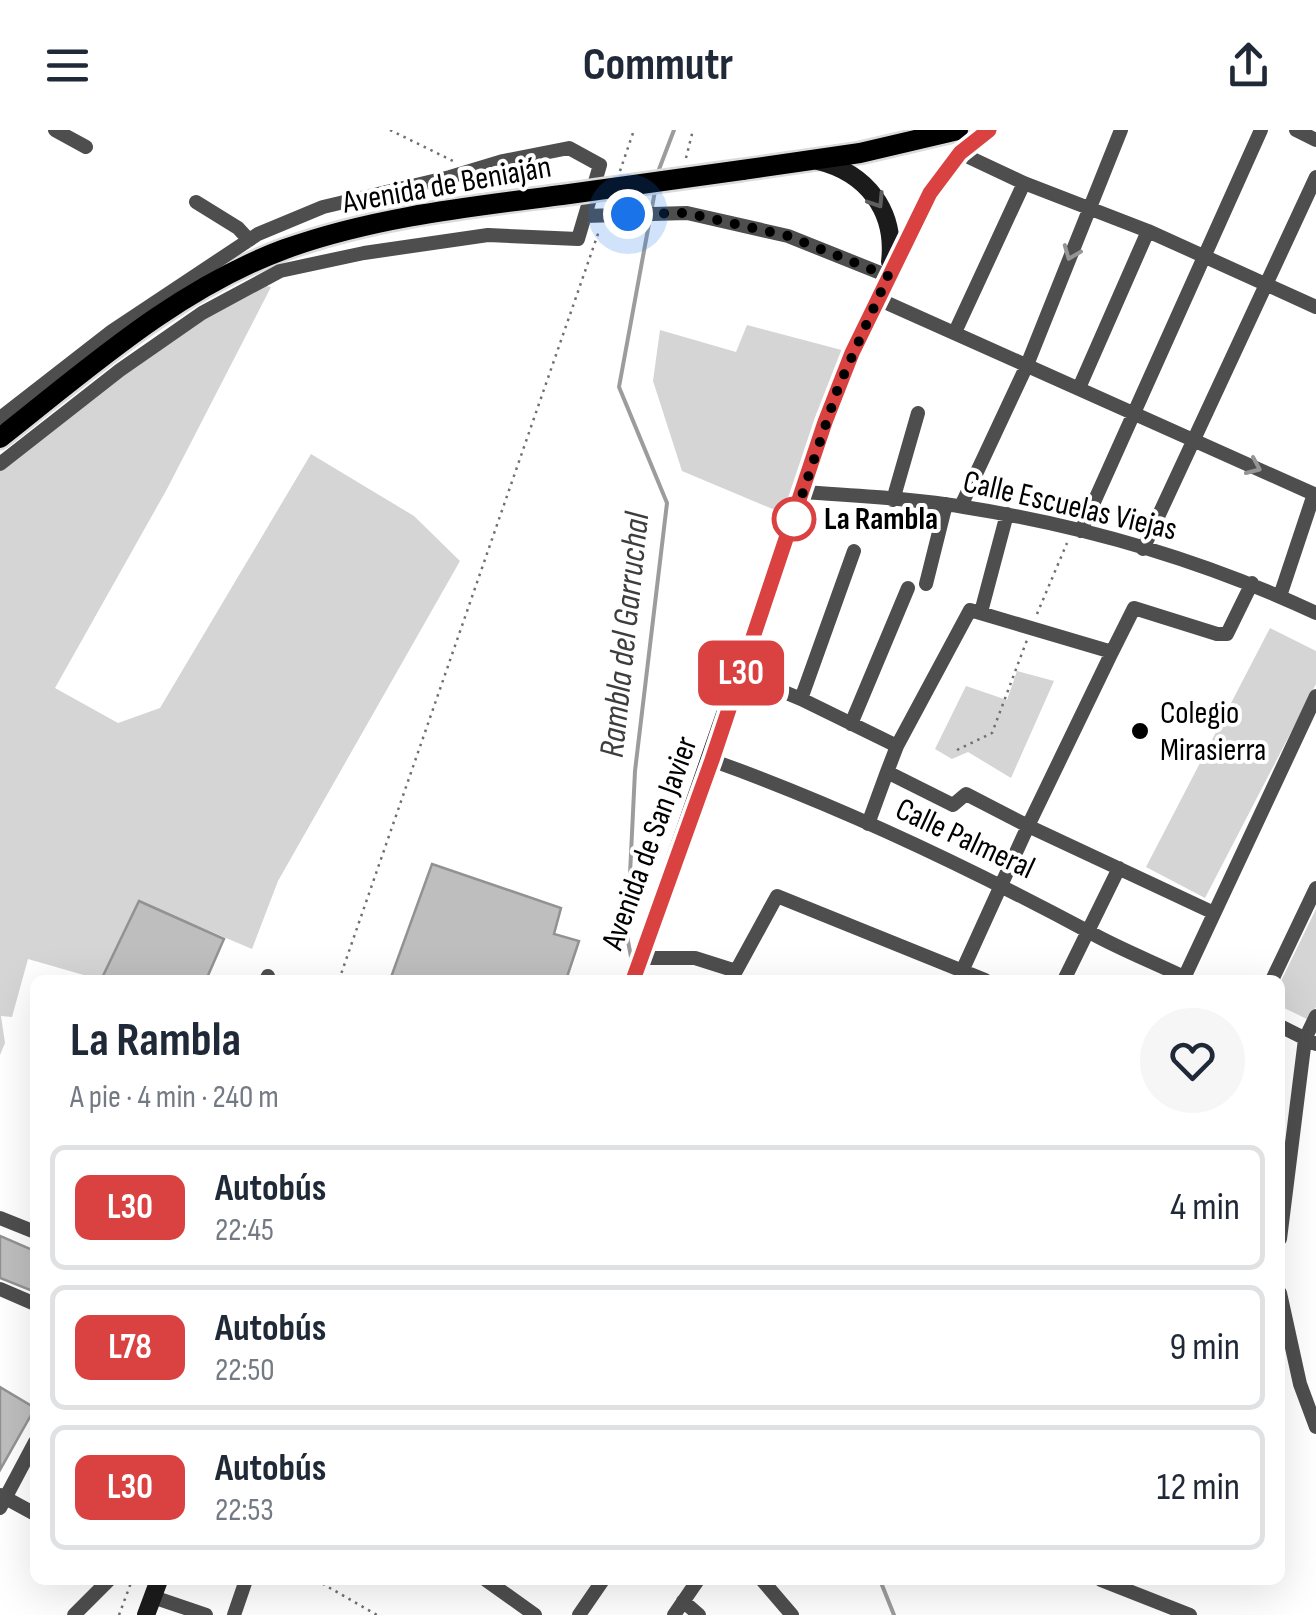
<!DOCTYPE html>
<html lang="es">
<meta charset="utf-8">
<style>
:root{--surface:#fff;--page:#f6f6f7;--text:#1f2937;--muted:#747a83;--line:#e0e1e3}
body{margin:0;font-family:"Sofia Sans Condensed",sans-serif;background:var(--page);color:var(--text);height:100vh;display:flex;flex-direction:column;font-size:38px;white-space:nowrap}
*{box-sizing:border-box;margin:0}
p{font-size:32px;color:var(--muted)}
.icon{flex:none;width:55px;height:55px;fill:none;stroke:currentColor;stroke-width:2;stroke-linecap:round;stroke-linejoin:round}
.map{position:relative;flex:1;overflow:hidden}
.panel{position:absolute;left:30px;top:845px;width:1255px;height:610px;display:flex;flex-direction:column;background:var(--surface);border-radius:15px;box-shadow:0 10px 40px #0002}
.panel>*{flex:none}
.badge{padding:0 20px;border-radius:15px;font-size:35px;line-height:65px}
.you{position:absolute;width:50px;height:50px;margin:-25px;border:8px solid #fff;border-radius:50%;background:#1a73e8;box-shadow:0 0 0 15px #1a73e833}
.map>.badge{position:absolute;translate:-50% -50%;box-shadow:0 0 0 5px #fff}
.round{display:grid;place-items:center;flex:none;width:105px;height:105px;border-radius:52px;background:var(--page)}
.summary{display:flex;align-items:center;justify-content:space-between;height:170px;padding:0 40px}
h1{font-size:48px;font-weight:700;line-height:75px}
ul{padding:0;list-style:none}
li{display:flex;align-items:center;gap:30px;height:125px;margin:0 20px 15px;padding:0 20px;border:5px solid var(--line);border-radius:15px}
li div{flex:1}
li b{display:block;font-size:38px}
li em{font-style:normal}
li .badge{min-width:110px;font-weight:700;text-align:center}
header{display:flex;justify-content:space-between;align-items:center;height:130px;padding:0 40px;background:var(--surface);font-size:45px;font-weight:700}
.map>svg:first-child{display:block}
.green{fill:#d5d5d5}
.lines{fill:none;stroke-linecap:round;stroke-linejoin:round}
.stream{stroke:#9c9c9c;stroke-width:4}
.building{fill:#bebebe;stroke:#929292;stroke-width:2.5}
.primary-casing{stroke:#dbdbdb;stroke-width:25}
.path{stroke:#707070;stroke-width:2.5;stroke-dasharray:2.5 5;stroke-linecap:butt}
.street{stroke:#4e4e4e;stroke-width:14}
.secondary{stroke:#1b1b1b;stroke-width:18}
.primary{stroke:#000;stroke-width:20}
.primary-bridge-casing{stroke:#dbdbdb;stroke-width:25;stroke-linecap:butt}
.primary-bridge{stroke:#000;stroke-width:20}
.oneway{stroke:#5f5f5f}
.oneway2{stroke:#959595}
.line-casing{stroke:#fff;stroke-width:22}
.line{stroke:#da4241;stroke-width:15}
.walk{stroke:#000;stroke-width:10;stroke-dasharray:0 18}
.stop-dot{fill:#fff;stroke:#da4241;stroke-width:5}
.poi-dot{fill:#000;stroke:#fff;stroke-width:4}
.labels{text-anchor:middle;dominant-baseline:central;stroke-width:8;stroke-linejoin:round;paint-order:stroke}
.street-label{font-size:32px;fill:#000;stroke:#fff}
.stop-label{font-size:32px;font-weight:bold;fill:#000;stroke:#fff;text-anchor:start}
.poi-label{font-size:32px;fill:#000;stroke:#fff;text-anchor:start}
.water-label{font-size:35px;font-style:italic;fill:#3d3d3d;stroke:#fff}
</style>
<header><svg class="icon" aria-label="menu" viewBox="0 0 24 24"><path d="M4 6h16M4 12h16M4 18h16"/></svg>Commutr<svg class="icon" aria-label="share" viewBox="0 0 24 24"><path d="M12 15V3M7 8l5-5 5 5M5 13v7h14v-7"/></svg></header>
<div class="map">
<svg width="1316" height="1485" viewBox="0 0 1316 1485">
<rect width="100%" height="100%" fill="#fff"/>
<path class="green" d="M256,154l15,3 -104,202 -112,199 63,35 42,-15 151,-254 103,62 46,45 -182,320 -26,68 -113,-48 -38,79 -73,-21 -16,58 -11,-1 4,27 -5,12v-591l120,-94z
M747,195l106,28 -59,165 -112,-47 -29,-90 7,-51 76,22z
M1270,498l46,23v33l-111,214 -59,-31z
M1017,541l37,10 -43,97 -43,-26 -16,7 -17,-10 31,-63 41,14z
M1316,779v98l-7,13 -29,-14v-23z"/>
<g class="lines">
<path class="stream" d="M658,42l16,-42
M632,832l-5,-26 8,-165 32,-268 -48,-116 36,-196
M880,1450l14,35"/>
</g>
<path class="building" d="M432,734l129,44 -7,26 25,7 -13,39h-176z
M139,771l85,38 -18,41h-105z
M0,1106l35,15v41l-35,-14z
M0,1257l35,21 -35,62z"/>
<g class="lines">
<g class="primary-casing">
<path id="primary" d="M742,40l118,-17 98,-23
M0,308c89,-70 177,-149 285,-189 89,-32 184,-42 277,-54"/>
</g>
<path class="path" d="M390,0l63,31
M686,28l7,-28
M620,41l14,-41
M1037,484l30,-71
M957,620l35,-17 35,-93
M339,850l260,-749
M316,1450l61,35
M119,1485l13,-35"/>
<path class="street" d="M55,0l31,17
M1296,0l20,10
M960,23l64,30 124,48 168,76
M196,72l42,26 11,12
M585,86l102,-3 101,23 100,40
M878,169l438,196
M955,202l69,-149
M1079,258l69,-157
M0,288l112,-87 146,-97 65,-27 127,-30 53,-16 66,-13 31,17 -22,74 -90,-4 -124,18 -84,18 -78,42 -82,57 -120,94
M803,362c53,4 108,6 161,15 121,19 241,54 352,106
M893,370l25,-87
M961,376l66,-141 94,-235
M1081,401l180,-401
M1143,419l173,-372
M926,454l20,-80
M1280,466l34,-102
M981,482l26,-98
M1112,522l-84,174 186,87
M741,544l60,25 96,47 -10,26 66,33 13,-11 62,32 -65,143
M801,569l53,-148
M851,594l57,-136
M897,616l73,-136 142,42 22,-44 83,26h10l25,-51
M711,630c132,47 259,108 382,174 31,17 65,30 97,46
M868,694l19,-52
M641,828h54l41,13 41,-75 208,84
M266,850l2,-4
M1064,850l55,-112
M1183,850l133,-284
M1272,850l44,-92
M1280,896l36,18
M0,1088l35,14
M1280,1109l25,-200 11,-23
M0,1159l35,15
M1280,1163l20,91 16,43
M0,1365l35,19
M0,1378l35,-66
M486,1450l49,35
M762,1450l30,35
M1101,1450l89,35
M153,1467l53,18
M683,1471l16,14
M74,1485l35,-35
M234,1485l12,-35
M579,1485l24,-35
M674,1485l24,-35"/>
<path class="secondary" d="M818,31c49,12 78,50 72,101
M633,850l205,-593 50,-111 42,-83 30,-40 29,-23
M146,1485l13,-35"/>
<use href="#primary" class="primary"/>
<g class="primary-bridge-casing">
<path id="primary-bridge" d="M562,65l180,-25"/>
</g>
<use href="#primary-bridge" class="primary-bridge"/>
</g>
<defs><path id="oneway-chevron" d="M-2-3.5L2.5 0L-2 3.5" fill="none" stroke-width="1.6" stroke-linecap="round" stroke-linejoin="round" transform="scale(2.5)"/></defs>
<use class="oneway" href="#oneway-chevron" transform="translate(877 71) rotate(57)"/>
<g class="oneway2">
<use href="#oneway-chevron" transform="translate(1071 123) rotate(112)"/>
<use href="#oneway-chevron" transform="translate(1254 337) rotate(24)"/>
</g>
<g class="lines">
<g class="line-casing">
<path id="line" d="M633,850l79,-220 113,-338 27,-69 78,-160 30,-40 29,-23"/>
</g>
<use href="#line" class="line"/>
<path class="walk" d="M628,84l59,-1 101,23 100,40 -50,112 -44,131"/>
</g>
<circle class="stop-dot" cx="794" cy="389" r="20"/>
<circle class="poi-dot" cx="1140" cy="601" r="10"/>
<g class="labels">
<g class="street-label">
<text transform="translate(447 55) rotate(-10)">Avenida de Beniaján</text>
<text transform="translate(1070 376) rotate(13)">Calle Escuelas Viejas</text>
<text transform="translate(965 709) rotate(25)">Calle Palmeral</text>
<text transform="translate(650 713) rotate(-70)">Avenida de San Javier</text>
</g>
<g class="stop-label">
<text x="824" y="389">La Rambla</text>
</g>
<g class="poi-label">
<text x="1160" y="583">Colegio<tspan x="1160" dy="37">Mirasierra</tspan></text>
</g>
<g class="water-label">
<text transform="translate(625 505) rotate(-84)">Rambla del Garruchal</text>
</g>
</g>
</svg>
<div class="you" style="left:628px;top:84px"></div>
<b class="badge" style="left:741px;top:543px;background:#da4241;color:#fff">L30</b>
<section class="panel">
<div class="summary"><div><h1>La Rambla</h1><p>A pie · 4 min · 240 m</p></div><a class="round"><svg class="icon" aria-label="heart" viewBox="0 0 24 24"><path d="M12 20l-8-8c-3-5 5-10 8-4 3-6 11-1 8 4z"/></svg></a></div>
<ul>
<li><span class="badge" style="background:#da4241;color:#fff">L30</span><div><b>Autobús</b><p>22:45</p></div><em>4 min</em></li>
<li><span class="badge" style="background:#da4241;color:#fff">L78</span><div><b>Autobús</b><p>22:50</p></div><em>9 min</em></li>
<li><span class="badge" style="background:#da4241;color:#fff">L30</span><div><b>Autobús</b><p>22:53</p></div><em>12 min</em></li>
</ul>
</section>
</div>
